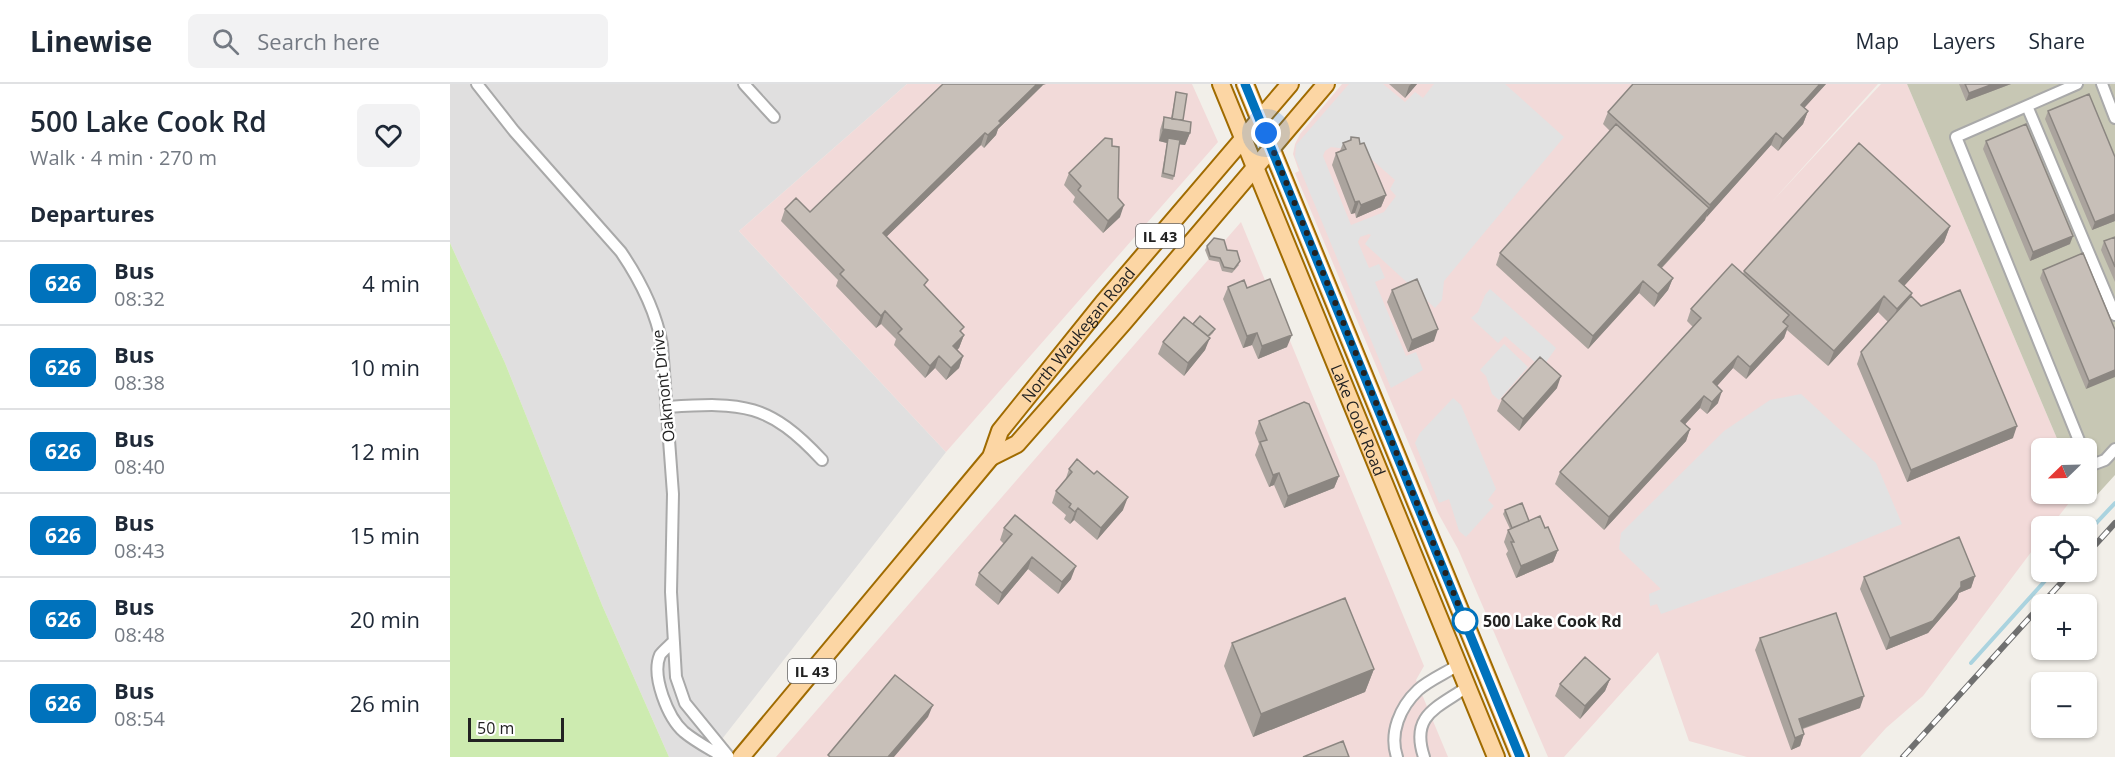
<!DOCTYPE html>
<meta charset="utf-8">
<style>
:root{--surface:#fff;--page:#f2f2f3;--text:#1f2937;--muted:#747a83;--line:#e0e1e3}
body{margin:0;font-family:"Open Sans",sans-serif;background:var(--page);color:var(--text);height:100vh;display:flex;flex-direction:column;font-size:22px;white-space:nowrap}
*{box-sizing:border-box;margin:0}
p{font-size:20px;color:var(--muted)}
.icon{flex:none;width:33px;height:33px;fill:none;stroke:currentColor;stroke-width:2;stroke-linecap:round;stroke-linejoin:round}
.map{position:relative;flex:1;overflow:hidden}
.panel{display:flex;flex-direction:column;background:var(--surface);width:450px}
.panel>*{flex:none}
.badge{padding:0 12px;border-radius:9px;font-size:21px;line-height:39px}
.needle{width:39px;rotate:247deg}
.tools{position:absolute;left:1581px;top:354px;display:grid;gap:12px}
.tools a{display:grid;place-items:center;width:66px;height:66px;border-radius:9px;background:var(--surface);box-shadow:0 2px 4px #0004;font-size:30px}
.scale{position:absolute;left:18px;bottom:15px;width:96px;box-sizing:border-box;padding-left:6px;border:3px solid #222;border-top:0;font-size:16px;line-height:21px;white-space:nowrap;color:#222;-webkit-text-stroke:4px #fff;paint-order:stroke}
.you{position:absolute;width:30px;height:30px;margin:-15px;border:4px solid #fff;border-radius:50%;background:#1a73e8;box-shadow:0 0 0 9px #1a73e833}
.map>.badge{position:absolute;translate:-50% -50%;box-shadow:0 0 0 3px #fff}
h2{padding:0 30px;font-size:22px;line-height:54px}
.round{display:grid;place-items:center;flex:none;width:63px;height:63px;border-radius:9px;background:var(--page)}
.summary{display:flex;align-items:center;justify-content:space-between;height:102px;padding:0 30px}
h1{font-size:28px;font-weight:600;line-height:45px}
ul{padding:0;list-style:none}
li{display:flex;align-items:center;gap:18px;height:84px;padding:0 30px;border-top:2px solid var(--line)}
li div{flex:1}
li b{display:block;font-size:22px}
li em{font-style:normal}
li .badge{min-width:66px;font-weight:700;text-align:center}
header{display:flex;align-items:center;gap:36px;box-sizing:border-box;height:84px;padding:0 30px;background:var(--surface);border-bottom:2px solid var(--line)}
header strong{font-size:28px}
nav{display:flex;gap:33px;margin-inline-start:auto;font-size:21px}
.search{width:420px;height:54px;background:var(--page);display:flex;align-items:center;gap:15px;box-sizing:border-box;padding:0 21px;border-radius:9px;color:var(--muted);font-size:22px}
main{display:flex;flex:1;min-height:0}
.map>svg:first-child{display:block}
.residential{fill:#e0dfdf}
.commercial{fill:#f2dad9}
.construction{fill:#c7c7b4}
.grass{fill:#cdebb0}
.parking{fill:#e2e2e2;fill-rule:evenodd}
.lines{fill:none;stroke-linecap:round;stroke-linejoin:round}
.stream{stroke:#aad3df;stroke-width:4}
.minor-casing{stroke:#a9a9a9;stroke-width:14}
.primary-casing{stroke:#a06b00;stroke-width:20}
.minor{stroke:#fff;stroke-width:10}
.primary{stroke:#fcd6a4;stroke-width:16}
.rail-casing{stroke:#707070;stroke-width:6}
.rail{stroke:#fff;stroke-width:4;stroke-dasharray:11;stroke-linecap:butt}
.wall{fill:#aba49e}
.shaded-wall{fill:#8b8681}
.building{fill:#c7bfb8;stroke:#8b8681;stroke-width:1.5}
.line-casing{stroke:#fff;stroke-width:14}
.line{stroke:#0072bc;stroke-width:9}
.walk{stroke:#222;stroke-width:6;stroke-dasharray:0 10.8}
.stop-dot{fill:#fff;stroke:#0072bc;stroke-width:3}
.labels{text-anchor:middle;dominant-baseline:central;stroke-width:5;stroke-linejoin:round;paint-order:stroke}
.shield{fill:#fff;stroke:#646464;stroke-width:1.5}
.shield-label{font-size:15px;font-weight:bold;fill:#222}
.street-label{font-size:16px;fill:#222;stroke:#fff}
.stop-label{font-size:16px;font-weight:bold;fill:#222;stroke:#fff;text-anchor:start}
</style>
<header>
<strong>Linewise</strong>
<div class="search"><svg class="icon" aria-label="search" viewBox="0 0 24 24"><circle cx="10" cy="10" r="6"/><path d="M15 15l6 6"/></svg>Search here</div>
<nav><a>Map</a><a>Layers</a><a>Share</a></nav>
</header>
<main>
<section class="panel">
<div class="summary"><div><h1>500 Lake Cook Rd</h1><p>Walk · 4 min · 270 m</p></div><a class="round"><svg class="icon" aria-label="heart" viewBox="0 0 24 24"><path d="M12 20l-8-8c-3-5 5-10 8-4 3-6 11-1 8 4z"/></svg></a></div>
<h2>Departures</h2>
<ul>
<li><span class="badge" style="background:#0072bc;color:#fff">626</span><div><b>Bus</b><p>08:32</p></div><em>4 min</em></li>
<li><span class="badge" style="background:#0072bc;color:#fff">626</span><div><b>Bus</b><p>08:38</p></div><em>10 min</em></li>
<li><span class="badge" style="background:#0072bc;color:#fff">626</span><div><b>Bus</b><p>08:40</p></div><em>12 min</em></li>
<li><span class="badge" style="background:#0072bc;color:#fff">626</span><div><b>Bus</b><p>08:43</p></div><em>15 min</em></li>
<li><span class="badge" style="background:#0072bc;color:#fff">626</span><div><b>Bus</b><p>08:48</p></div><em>20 min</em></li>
<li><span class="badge" style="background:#0072bc;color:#fff">626</span><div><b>Bus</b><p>08:54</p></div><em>26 min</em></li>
</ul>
</section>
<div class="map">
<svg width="1665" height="673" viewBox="0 0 1665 673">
<rect width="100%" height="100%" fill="#f2efe9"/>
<path class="residential" d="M0,0h457l-168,147 207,221 -238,305h-39l-67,-152 -97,-242 -55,-120z"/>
<path class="commercial" d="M457,0h285l26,58 -272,310 -207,-221z
M892,0h536l-108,120 111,-120h26l154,364h-19v46h34l-25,32h-9l-1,13 -118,157 -37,32 -26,29h-113l-58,-16 -31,-89 -94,105h-16l-90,-208 -20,-36 -143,-340 4,-2 -6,-17 2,-10 5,-10z
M791,138l183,444 -8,14 32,77h-672z"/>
<path class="construction" d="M1457,0h208v391l-20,22 -11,-3h2v-46h-25z"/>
<path class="grass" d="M0,159l55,120 97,242 67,152h-219z"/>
<path class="parking" d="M899,0h34l22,18 10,-10 8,6 11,-14h71l59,53 -120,144 -2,19 -7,8 -70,-64 6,-9 -2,-1 -9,3 -2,5 11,26 10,-4 6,14 -10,4 31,74 10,-4 7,18 -32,18 -96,-231 1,-12zM881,63l31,4 33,29 -5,9 6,7 -12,16 -33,13 -28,-69 2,-5z
M1040,205l66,59 -14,20 -37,-32 -7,7 -27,-25 7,-6 7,-17z
M1054,260l24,23 -29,33 -7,-6 -6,-18 -6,-6z
M1351,310l75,69 26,61 -82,34 -159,56 -4,-10 -7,2 -1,-12 12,-5 -42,-40 2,-16 103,-102 46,-31z
M1003,314l8,7 35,84 -8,11 6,6 -28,31 -7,-6 -10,-32 -10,4 -24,-60 5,-10z"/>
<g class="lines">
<path class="stream" d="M1636,450l29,-31
M1521,579l82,-91"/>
<g class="minor-casing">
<path id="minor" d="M27,0l37,47 107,121c19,28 35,59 41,93l11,149 -2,98 5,85 9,26 44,54
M294,0l30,33
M1627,0l-121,53 126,311
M1652,0l13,34
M1577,22l88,209
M218,323c75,-5 101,-4 154,53
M1636,376l3,6 16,-6 10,-11
M223,558c-4,4 -10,9 -13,13 -9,21 8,63 24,77 12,10 26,17 39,25
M947,673c-8,-24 3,-50 21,-67 11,-10 28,-17 40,-25
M974,673c-14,-42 13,-49 43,-70"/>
</g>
<g class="primary-casing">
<g id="primary">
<path id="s1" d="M771,0l275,673"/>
<path d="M795,0l275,673"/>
<path d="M541,373l26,-13 107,-122 202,-238"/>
<path id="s2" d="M291,673l250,-300 9,-26 103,-128 187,-219"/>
</g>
</g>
<use href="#minor" class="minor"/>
<use href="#primary" class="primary"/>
<g class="rail-casing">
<path id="rail" d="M1636,471l29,-32
M1453,673l168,-185"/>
</g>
<use href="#rail" class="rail"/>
</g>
<path class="wall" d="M939,0h28l-12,14z
M1376,0l-22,24 4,3 -5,13 -25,27 -7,-6 -65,72 -1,3 -43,48 11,10 -5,12 -14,17 -15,-14 -51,56 -92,-84 4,-12 110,-122 -7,-7 5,-12z
M1509,0h52l-45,17z
M593,1l-45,44 -2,6 -12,13 -3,-3 -95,92 78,98 -5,13 -2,2 6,6 -4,12 -13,12 -11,-12 -10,10 -31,-33 2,-6 -15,-15 -5,4 -40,-42 2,-6 -57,-59 4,-12 25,3z
M726,8l7,28 7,13 -5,12 -6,-1 -5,32 -1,4 -12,-3 6,-34 -8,-2 1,-11 4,-13 7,1z
M1598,27l67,46v64l-23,9 -47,-111z
M901,53l9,7 26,51 -5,12 -25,11 -1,-5 -4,1 -19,-49 4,-12 4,-2 3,-8 7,-3z
M1536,57l84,103 -40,17 -47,-112z
M662,62l8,71 -17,16 -30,-31 2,-5 -11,-12 5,-12z
M1500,142l-6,16 -40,44 8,7 -1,3 102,142 -106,44 -50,-118 4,-12 27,-30 -10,-10 -50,54 -41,-36 -3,8 -38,41 -13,-11 -16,18 1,17 -11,11 -7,-6 -15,16 5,5 -4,12 -82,89 -49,-46 5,-12 133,-145 -6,-6 4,-12 52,-35 1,-3z
M1665,153v45l-14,-32 3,-9z
M757,162l20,4 12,15 -7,8 -10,-2 -3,-9 -10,-2 -4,-10z
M1593,186l72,60 -29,59 -46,-111z
M778,203l19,1 40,59 -29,12 -6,-14 -9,3 -20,-49z
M942,206l42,51 -26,11 -21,-50z
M743,240l22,5 -2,4 -4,4 -4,13 -21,26 -26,-22 5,-12z
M1107,304l-38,43 -22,-20 5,-12z
M809,337l80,55 -5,12 -50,20 -10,-23 -5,2 -14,-32 4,-11 -4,-11z
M619,385l54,41 -26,30 -23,-20 -4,4 -6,-5 2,-4 -14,-12 4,-12 9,-10z
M1055,426l40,18 13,22 -5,12 -37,16 -10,-24 2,-3 -4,-9 4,-12 2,-1 -7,-15z
M554,444l67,51 -13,15 -30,-25 -30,36 -23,-20 4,-12 25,-29 -4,-4z
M1525,492l-4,12 -12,5 -2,6 -29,34 -42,17 -26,-61 4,-12z
M1310,554l100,70 -57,21 1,5 -4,12 -9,4 -36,-100z
M782,559l142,26 -9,23 -112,45 -29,-71z
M1160,595l-5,12 -25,28 -25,-23 5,-12z"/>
<path class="shaded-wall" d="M587,0h9l-3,1 -45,44 -2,6 -12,13 4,-13 11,-14z
M961,0h6l-12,14 4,-12z
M1370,0h6l-30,33 5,-12z
M1543,0h18l-45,17 3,-8z
M1358,27l-5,13 -25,27 5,-12z
M713,45l27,4 -5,12 -17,-2v-5l-1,5 -8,-2z
M535,49l-4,12 -103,100 5,-12z
M1326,49l-5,12 -65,73 4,-13z
M936,111l-5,12 -25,11 5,-13z
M909,117l-4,12 -4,1 4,-12z
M674,121l-4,12 -17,16 5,-12z
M1259,124l-4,12 -52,57 5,-12z
M1665,130v7l-23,9 3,-8z
M1500,142l-6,16 -50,55 5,-16z
M1623,152l-3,8 -40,17 3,-9z
M1223,194l-5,12 -14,17 4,-13z
M1193,197l-4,12 -51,56 5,-13z
M1462,209l-6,16 -15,16 6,-16z
M1434,212l-6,16 -50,54 6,-15z
M435,227l-4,13 -5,4 5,-12z
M1338,242l-4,12 -38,41 4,-12z
M988,245l-4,12 -26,11 4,-12z
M807,249l-5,12 -9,3 4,-12z
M514,251l-5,13 -10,10 4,-12z
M842,251l-5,12 -29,12 4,-13z
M760,254l-5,12 -21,26 4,-13z
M489,272l-4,12 -10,10 5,-12z
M513,272l-4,12 -13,12 5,-12z
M1288,272l-5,12 -24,27 4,-13z
M1665,286v7l-29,12 3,-8z
M1111,292l-4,12 -38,43 4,-12z
M1272,307l-4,12 -11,11 5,-12z
M1254,312l-4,12 -23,25 4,-12z
M1567,342l-4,12 -106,44 4,-12z
M1240,345l-4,12 -82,89 5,-13z
M829,389l-5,12 -5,2 4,-12z
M889,392l-5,12 -50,20 4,-12z
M678,413l-5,13 -26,30 4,-12z
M628,424l-4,12 -4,4 5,-12z
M1108,466l-5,12 -37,16 5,-12z
M582,473l-4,12 -30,36 4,-12z
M626,482l-5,13 -13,15 4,-12z
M1525,492l-4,12 -12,5 -2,6 -29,34 -42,17 4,-12 71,-56z
M924,585l-9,23 -112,45 8,-23z
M1160,595l-5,12 -25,28 5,-13z
M1414,612l-4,12 -65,23 4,-12z
M483,621l-5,12 -34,40h-6z
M1354,650l-4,12 -9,4 4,-12z"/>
<path class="building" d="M493,0h94l-38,37 2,2 -13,12 -3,-2 -102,100 45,47 -4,5 40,42 -4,4 4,4 -11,11 10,10 -12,12 -12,-12 -9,10 -32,-33 4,-4 -17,-18 -4,5 -41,-42 4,-4 -59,-61 11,-11 14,14z
M1183,0h187l-19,21 7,6 -25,28 -7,-6 -66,72 -102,-93z
M1515,0h28l-24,9z
M726,8l11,2 -4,26 -11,-1z
M1639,10l26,63v57l-20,8 -47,-111z
M714,33l27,5 -1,11 -27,-4z
M1166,40l93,84 -51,57 15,13 -15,16 -15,-13 -50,55 -93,-83z
M1576,40l47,112 -40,16 -47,-111z
M901,53l8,1 1,6 4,-1 22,52 -25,10 -2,-4 -4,1 -19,-49 10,-4 -3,-6 8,-3z
M655,54l7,1v7l7,1 -1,51 6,7 -16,16 -30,-31 3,-4 -12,-13z
M718,54l12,2 -6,36 -11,-3z
M1409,59l91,83 -51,55 13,12 -15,16 -13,-13 -50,55 -90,-80z
M1665,153v30l-11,-26z
M764,154l10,2 3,10 10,1 3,10 -6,8 -10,-2 -4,-9 -10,-2 -3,-10z
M1633,169l32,77v40l-26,11 -46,-111z
M1282,180l57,51 -6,7 5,4 -38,41 -12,-11 -25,26 9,9 -10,11 -8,-6 -23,25 9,8 -81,88 -49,-45 141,-154 -10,-9z
M820,195l22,56 -30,11 -5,-13 -10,3 -19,-49 16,-7 3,8z
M967,195l21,50 -26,11 -20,-50z
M1510,206l57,136 -106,44 -50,-118 50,-56 10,10z
M750,232l15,13 -7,7 -15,-12z
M734,233l26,21 -22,25 -25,-21z
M1090,273l21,19 -38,43 -21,-20z
M854,318l5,2 30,72 -51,20 -9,-23 -6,2 -13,-33 7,-2 -8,-19z
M627,375l17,15 3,-3 31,26 -27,31 -23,-20 -3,4 -6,-5 2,-3 -15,-13 16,-19 -3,-3z
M1072,419l7,18 -17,7 -7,-18z
M565,431l61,51 -14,16 -30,-25 -30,36 -23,-20 33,-39 -8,-6z
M1090,432l5,12 3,-1 10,23 -37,16 -10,-24h3l-6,-12z
M1509,453l16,39 -14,6v5l-28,34 -43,17 -26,-61z
M895,514l29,71 -113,45 -29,-71z
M1386,529l28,83 -65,23 5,15 -9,4 -35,-100z
M1135,573l25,22 -25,27 -25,-22z
M445,591l38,30 -45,52h-58l-2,-2z
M893,657l6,16h-46z"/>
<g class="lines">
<g class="line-casing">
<path id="line" d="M795,0l275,673"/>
</g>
<use href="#line" class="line"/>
<path class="walk" d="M816,49l199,488"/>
</g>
<circle class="stop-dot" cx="1015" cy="537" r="12"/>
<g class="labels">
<g class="shield">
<rect x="686" y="140" width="48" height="24" rx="4.5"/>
<rect x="338" y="575" width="48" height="24" rx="4.5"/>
</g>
<g class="shield-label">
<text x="710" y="152">IL 43</text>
<text x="362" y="587">IL 43</text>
</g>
<g class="street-label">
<text stroke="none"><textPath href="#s2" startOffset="542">North Waukegan Road</textPath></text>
<text transform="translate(213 302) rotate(-96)">Oakmont Drive</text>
<text stroke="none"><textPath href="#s1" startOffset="363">Lake Cook Road</textPath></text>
</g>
<g class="stop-label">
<text x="1033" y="537">500 Lake Cook Rd</text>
</g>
</g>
</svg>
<div class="tools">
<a><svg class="needle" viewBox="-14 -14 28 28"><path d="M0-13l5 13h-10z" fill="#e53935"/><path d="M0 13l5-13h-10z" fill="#747a83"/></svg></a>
<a><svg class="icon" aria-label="locate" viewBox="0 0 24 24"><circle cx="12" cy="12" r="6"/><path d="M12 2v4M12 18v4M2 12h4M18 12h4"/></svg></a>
<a>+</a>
<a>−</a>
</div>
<div class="scale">50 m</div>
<div class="you" style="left:816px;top:49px"></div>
</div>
</main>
